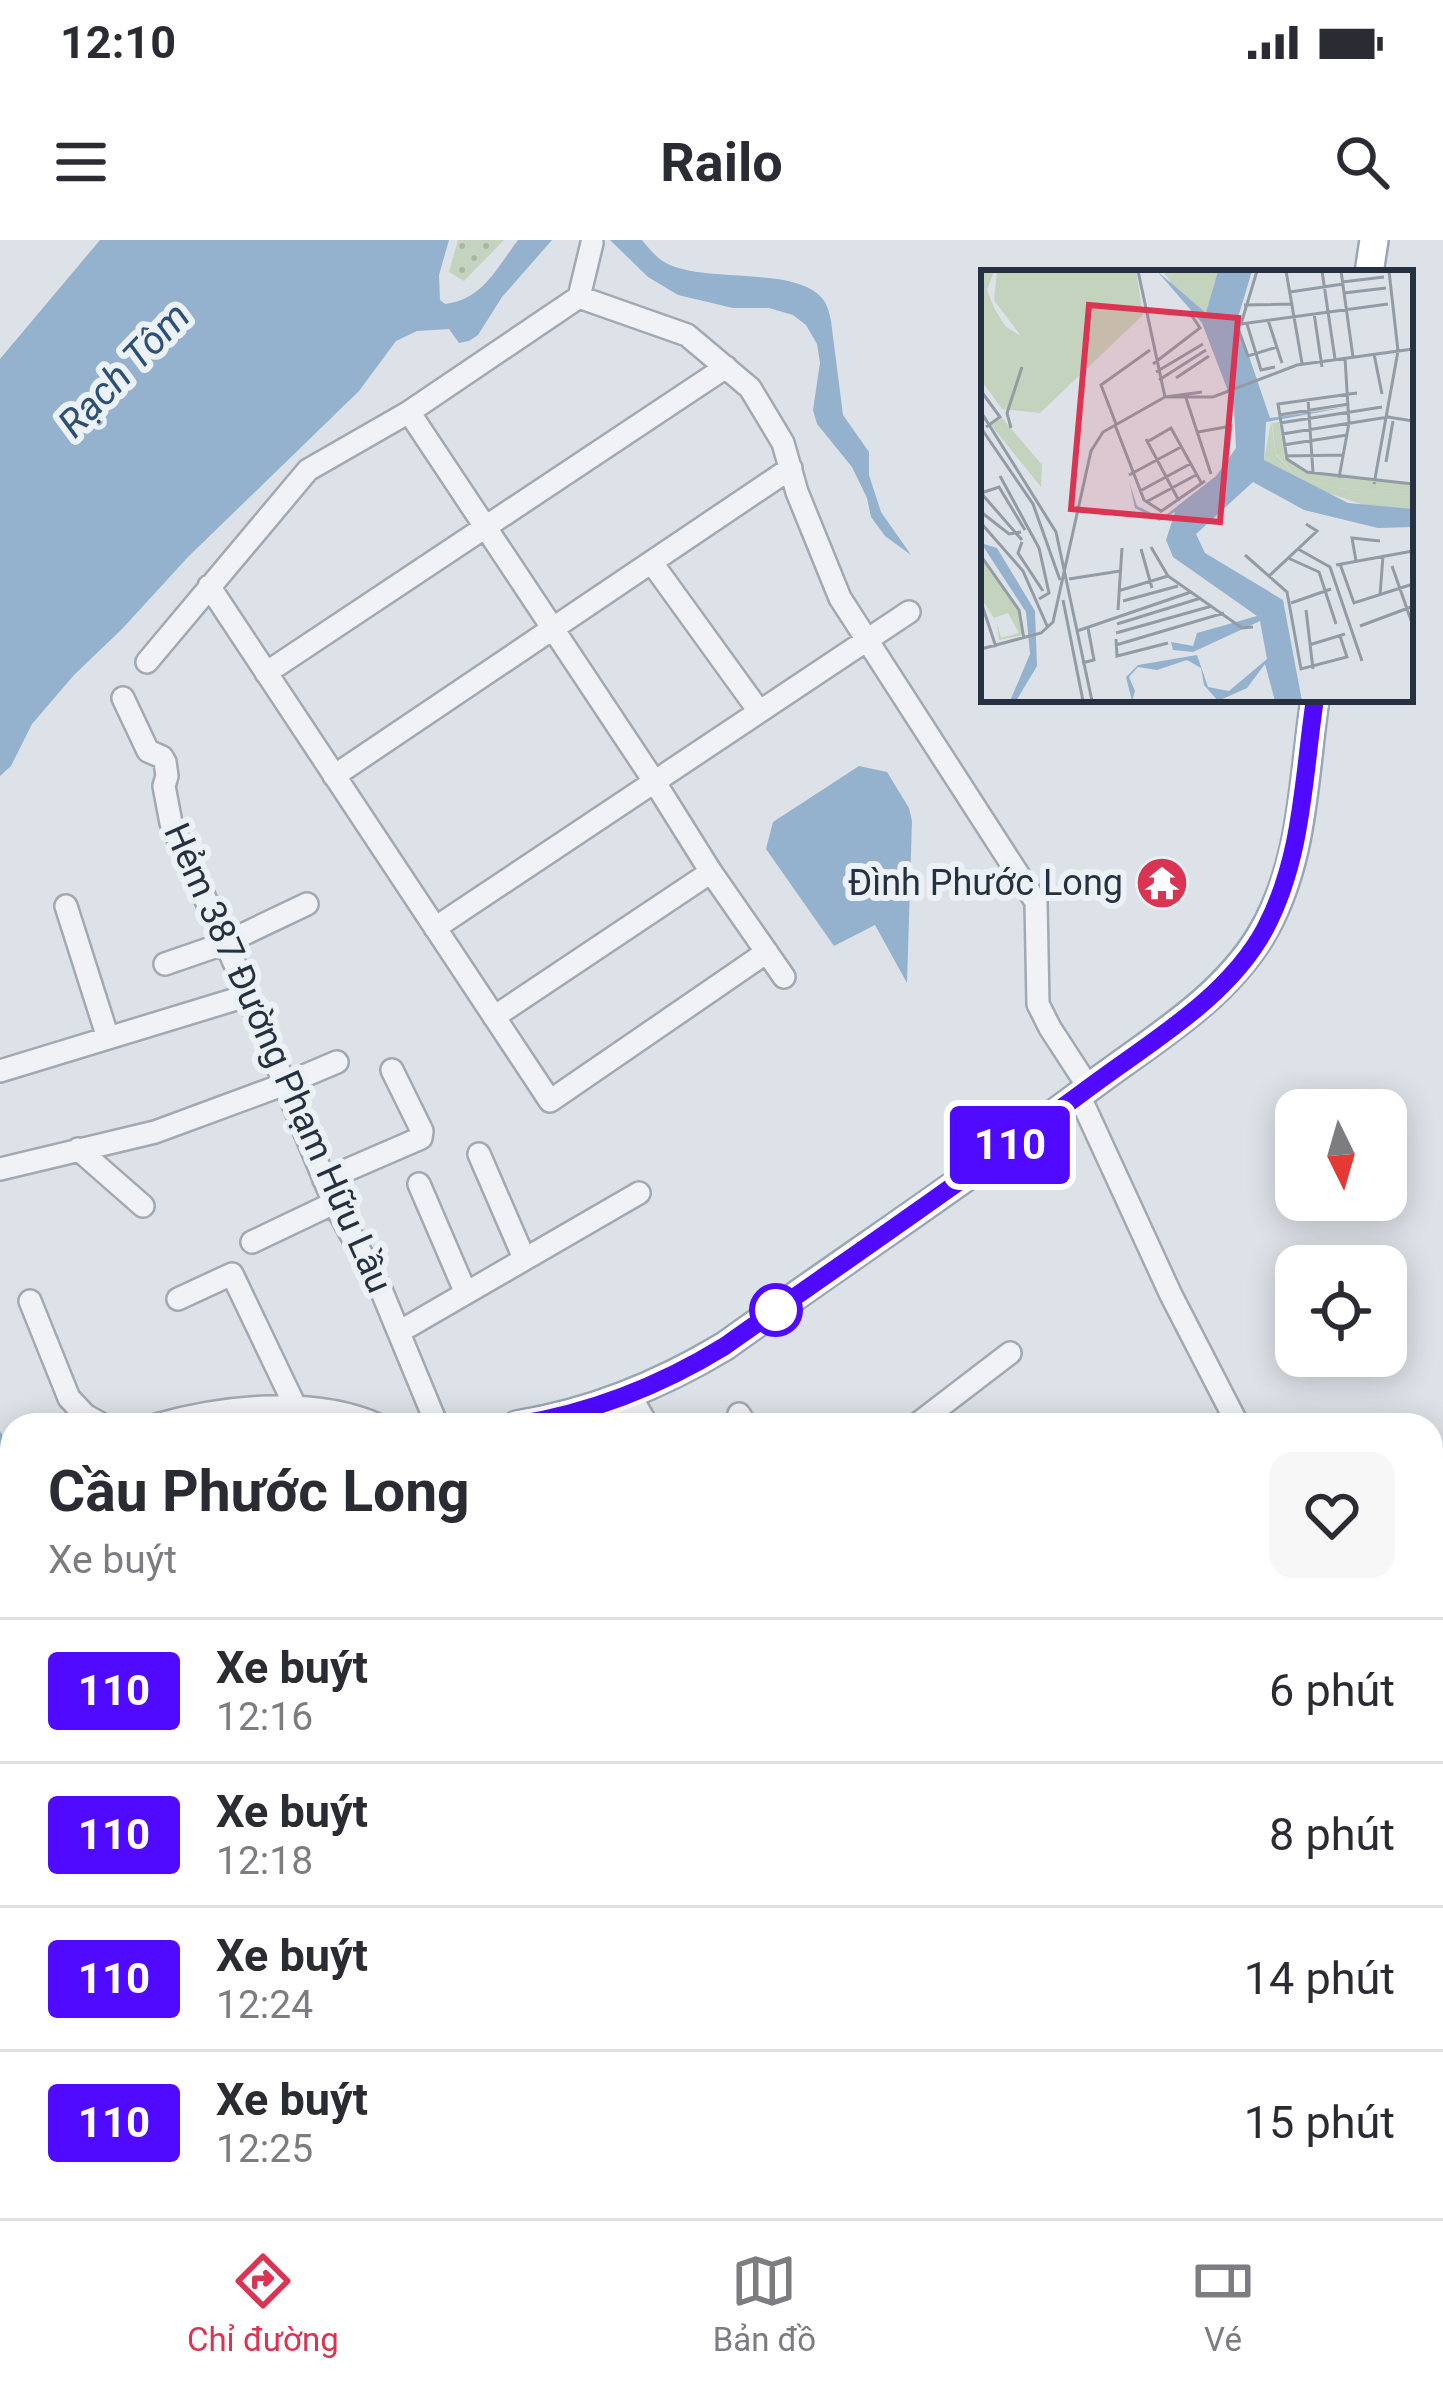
<!DOCTYPE html>
<html lang="vi">
<meta charset="utf-8">
<style>
:root{--surface:#fff;--page:#f7f7f7;--text:#2b2b33;--muted:#7c7c81;--line:#e1e1e2;--accent:#db3452}
body{margin:0;font-family:Roboto,sans-serif;background:var(--page);color:var(--text);height:100vh;display:flex;flex-direction:column;font-size:45px;white-space:nowrap}
*{box-sizing:border-box;margin:0}
p{font-size:39px;color:var(--muted)}
.icon{flex:none;width:66px;height:66px;fill:none;stroke:currentColor;stroke-width:2;stroke-linecap:round;stroke-linejoin:round}
.map{position:relative;flex:1;overflow:hidden}
.drawer{position:absolute;left:0px;top:1173px;width:1443px;height:807px;display:flex;flex-direction:column;background:var(--surface);border-radius:36px 36px 0 0;box-shadow:0 6px 30px #0003}
.drawer>*{flex:none}
.badge{padding:0 24px;border-radius:9px;font-size:42px;line-height:78px}
.needle{width:78px;rotate:175deg}
.tools{position:absolute;left:1275px;top:849px;display:grid;gap:24px}
.tools a{display:grid;place-items:center;width:132px;height:132px;border-radius:24px;background:var(--surface);box-shadow:0 6px 30px #0003;font-size:60px}
.map>.badge{position:absolute;translate:-50% -50%;box-shadow:0 0 0 6px #fff}
.round{display:grid;place-items:center;flex:none;width:126px;height:126px;border-radius:24px;background:var(--page)}
.summary{display:flex;align-items:center;justify-content:space-between;height:204px;padding:0 48px}
h1{font-size:57px;font-weight:700;line-height:90px}
ul{padding:0;list-style:none}
li{display:flex;align-items:center;gap:36px;height:144px;padding:0 48px;border-top:3px solid var(--line)}
li div{flex:1}
li b{display:block;font-size:45px}
li em{font-style:normal}
li .badge{min-width:132px;font-weight:700;text-align:center}
.status{display:flex;justify-content:space-between;align-items:center;height:84px;padding:0 60px;background:var(--surface);direction:ltr}
.status svg{height:33px;fill:currentColor}
header{display:flex;justify-content:space-between;align-items:center;height:156px;padding:0 48px;background:var(--surface);font-size:54px;font-weight:700}
.tab-bar{display:flex;justify-content:space-around;align-items:center;height:168px;border-top:3px solid var(--line);background:var(--surface);font-size:33px;color:var(--muted)}
.tab-bar a{display:grid;justify-items:center;gap:6px}
.tab-bar .on{color:var(--accent)}
.map>svg:first-child{display:block}
.grass{fill:url(#grass-dots)}
.wetland{fill:url(#wetland-marsh)}
.water{fill:#94b1cd}
.lines{fill:none;stroke-linecap:round;stroke-linejoin:round}
.minor-casing{stroke:#a2a9b2;stroke-width:26}
.major-casing{stroke:#9ba6b5;stroke-width:32}
.minor{stroke:#f0f2f6;stroke-width:21}
.major{stroke:#fff;stroke-width:27}
.line-casing{stroke:#fff;stroke-width:27}
.line{stroke:#4f0aff;stroke-width:18}
.stop-dot{fill:#fff;stroke:#4f0aff;stroke-width:6}
.labels{text-anchor:middle;dominant-baseline:central;stroke-width:12;stroke-linejoin:round;paint-order:stroke}
.poi-label{font-size:36px;fill:#253040;stroke:#ecf1f6;text-anchor:end}
.street-label{font-size:36px;fill:#253040;stroke:#ecf1f6}
.water-label{font-size:39px;font-style:italic;fill:#2b5078;stroke:#ecf1f6}
.inset-road{fill:none;stroke:#939ba5;stroke-width:3}
.view{fill:#db3452;fill-opacity:0.15;stroke:#db3452;stroke-width:6}
.inset-edge{fill:none;stroke:#253040;stroke-width:6}
</style>
<div class="status"><b>12:10</b><svg viewBox="0 0 49 12"><path d="M0 12V9h3v3zM5 12V6h3v6zM10 12V3h3v9zM15 12V0h3v12zM26 1h20v11H26zM47 4h2v5h-2z"/></svg></div>
<header><svg class="icon" aria-label="menu" viewBox="0 0 24 24"><path d="M4 6h16M4 12h16M4 18h16"/></svg>Railo<svg class="icon" aria-label="search" viewBox="0 0 24 24"><circle cx="10" cy="10" r="6"/><path d="M15 15l6 6"/></svg></header>
<div class="map">
<svg width="1443" height="1978" viewBox="0 0 1443 1978">
<defs>
<pattern id="grass-dots" width="8" height="8" patternUnits="userSpaceOnUse" patternTransform="scale(3)"><rect width="8" height="8" fill="#c3d3bd"/><path d="M2 2h.1M6 6h.1" fill="none" stroke="#a7b5a4" stroke-width="1.8" stroke-linecap="round"/></pattern>
<pattern id="wetland-marsh" width="20" height="14" patternUnits="userSpaceOnUse" patternTransform="scale(3)"><rect width="20" height="14" fill="#c3d3bd"/><path d="M1 5h8M5 5V1M11 12h8M15 12V8" fill="none" stroke="#a7b5a4"/></pattern>
</defs>
<rect width="100%" height="100%" fill="#dde2e8"/>
<path class="grass" d="M458,0h46l-40,41 -15,-9z"/>
<path class="wetland" d="M1443,1353v625h-519l-3,-10h510v-601z"/>
<path class="water" d="M100,0h349l-10,35 1,25 5,4c38,-5 51,-35 73,-64h34l-50,57 -24,38 -9,6 -10,2 -10,-14 -32,2 -21,10 -37,50 -171,166 -66,72 -48,46 -42,49 -21,42 -11,10v-417z
M610,0h32c8,10 16,20 28,25 39,17 120,3 149,30 8,7 10,16 12,26l12,94 26,37v23l12,37 30,43 -26,-19 -14,-19 -4,-19 -15,-31 -35,-43 -4,-14 7,-47 -3,-19 -11,-19 -13,-10 -24,-7h-36l-55,-13 -30,-18z
M859,526l28,6 22,36 3,13 -5,162 -32,-58 -41,21 -68,-97 7,-27z
M0,1191l12,21v756h397l12,10h-421v-18l6,-12 -6,-19z"/>
<g class="lines">
<g class="minor-casing">
<path id="minor" d="M579,57l108,38 63,53 33,55 14,49 43,106 196,304 2,102 12,24 39,60
M409,172l245,369 57,91 73,105
M652,323l107,148
M209,346l341,515 217,-149
M147,422l161,-192 101,-58 170,-115 13,-54
M266,433l460,-306
M123,458l25,53 14,6 3,5 2,14 -3,10 7,37 66,146 97,234 48,89 55,133
M334,536l457,-308
M66,666l42,132
M435,688l474,-316
M165,724l58,-20 84,-40
M494,777l217,-145
M0,831l246,-75
M1079,855l92,200 67,130
M78,909l65,57
M479,914l45,104
M0,929l155,-37 130,-48 52,-22
M324,940l97,-42 1,-7 -30,-61
M419,944l46,107
M252,1002l82,-39
M178,1059l54,-25 64,134
M30,1061l39,97 16,17 18,10
M399,1092l240,-139
M630,1155l17,30
M739,1174l7,11
M156,1185c67,-19 157,-29 222,0
M606,1185l15,-13 9,-17
M916,1185l94,-72
M0,1311l12,-6
M904,1968l3,10"/>
</g>
<g class="major-casing">
<path id="major" d="M1369,33l5,-33
M517,1185c75,-12 143,-40 208,-79 121,-87 246,-169 365,-259 59,-45 130,-85 170,-150 44,-72 43,-157 55,-238
M0,1280l12,-6"/>
</g>
<use href="#minor" class="minor"/>
<use href="#major" class="major"/>
</g>
<g class="lines">
<g class="line-casing">
<path id="line" d="M516,1185c75,-12 144,-39 209,-79 122,-86 245,-170 365,-259 60,-45 138,-89 175,-158 38,-72 38,-151 50,-230"/>
</g>
<use href="#line" class="line"/>
</g>
<defs>
<g id="temple-disc" transform="scale(2.7)"><circle r="9.5" fill="#db3452" stroke="#ecf1f6"/><path d="M0-6L5-2H3V0L6.5 2.5H4V6H1.5V3h-3V6H-4V2.5H-6.5L-3 0V-2H-5Z" fill="#fff"/></g>
</defs>
<g fill-rule="evenodd">
<use href="#temple-disc" x="1162" y="643"/>
</g>
<circle class="stop-dot" cx="776" cy="1070" r="24"/>
<g class="labels">
<g class="poi-label">
<text x="1123" y="643">Đình Phước Long</text>
</g>
<g class="street-label">
<text transform="translate(278 818) rotate(66)">Hẻm 387 Đường Phạm Hữu Lầu</text>
</g>
<g class="water-label">
<text transform="translate(124 130) rotate(-46)">Rạch Tôm</text>
</g>
</g>
<g transform="translate(981 30)">
<rect width="432" height="432" fill="#dde2e8"/>
<path d="M21,148l40,47 -1,22 -50,-62zM298,152l6,36 22,15 106,12v8l-79,-5 -38,-12 -20,-22 -4,-31zM0,287l36,51 6,27 -24,5 -2,-18 4,16 18,-5 -11,-20 -14,5 -13,-20z" fill="#c3d3bd"/>
<path d="M0,1h13l-7,19 8,20 11,17 15,9 -27,-36 3,-29h139l7,44 -103,98 -38,-4 -21,-29zM182,1h55l-11,42 -25,-13zM290,151l5,34 20,21 38,12 79,5v16l-31,2 -80,-27 -38,-24z" fill="#c3d3bd"/>
<path d="M176,1l49,42 12,-42h34l-15,50 33,97 77,-11 -81,15 -2,38 84,43 65,6v18l-35,1 -74,-18 -51,-28 -57,52 9,19 78,47 19,101h-27l-10,-37 -18,24 -29,13 -14,-16 -3,-17 -14,-8 -30,10 -19,-3 -9,10 6,14 -3,10 -6,-24 12,-12 59,-10 11,32 21,4 38,-32 -7,-38 -67,31 -20,-2 -2,-8 22,4 4,-13 60,-17 -84,-59 -7,-17 9,-28 -16,9 -24,-13 -6,-27 8,25 25,12 54,-42 20,-28 -2,-41 -32,-84zM0,273l16,5 38,63 2,55 -21,35h-6l20,-47 -4,-42z" fill="#94b1cd"/>
<path class="inset-road" d="M157,1l27,126 37,-5M276,1l-16,53 147,-20M305,1l16,92M341,1l13,88M360,1l12,86M408,1l9,80M361,12l42,-5M309,22l53,-8M363,23l42,-5M263,35l48,-1M333,43l8,54M287,50l14,43M266,54l14,46 14,-3M258,61l9,25 29,-9M393,84l8,40M172,94l47,-36 -8,-12M175,102l47,-28M195,108l33,-22M178,110l47,-30M0,121l19,26 -14,10M376,123l-79,11 9,55 20,13 106,12M204,125l26,79M327,129l5,74M0,142l75,120 36,169M298,145l70,-11M299,153l102,-16M135,154l-15,-39 49,-35M134,155l29,75 17,11M0,158l52,76 27,76M30,158l-4,-15 15,-46M217,162l33,-6 -3,25M301,164l106,-17 25,4M165,169l33,62M166,172l24,-14 31,56M302,175l64,-10M304,186l58,-1M405,192l7,-41M148,205l52,-28M19,206l39,72 10,45 -10,6M358,208l10,-55 -4,-65M393,214l24,-133M159,221l50,-27M0,223l18,-6 26,43M0,223l41,47M165,232l50,-27M0,242l28,22 12,-2M179,242l45,-31M0,253l42,48 25,57M41,272l-4,11 25,38M170,277l17,29 74,52 11,-1M160,279l11,39M317,279l32,18 32,94M264,285l42,37 14,77 46,-12 -7,-21M0,286l38,54 5,29M307,288l31,14 17,52M375,291l-4,-23 28,3M359,294l14,39 59,-19M355,295l77,-14M411,296l21,60M287,307l49,-46 -11,-7M88,309l51,-8M137,321l50,-15M399,325l3,-39M82,330l20,101M142,331l55,-15M0,332l15,45M310,333l40,-14M137,340l4,-62M325,340l7,59M136,354l84,-26M379,356l51,-19M96,361l114,-39M135,363l96,-27M135,369l1,17 51,-13M135,375l108,-32M328,375l36,-11M0,379l60,-16 12,-11 38,-171 12,-19 62,-35h48l84,-32 116,-16M101,393l12,-3 -6,-32"/>
<path class="view" d="M108,35l149,13 -18,204 -149,-13z"/>
<rect width="432" height="432" class="inset-edge"/>
</g>
</svg>
<div class="tools">
<a><svg class="needle" viewBox="-14 -14 28 28"><path d="M0-13l5 13h-10z" fill="#e53935"/><path d="M0 13l5-13h-10z" fill="#7c7c81"/></svg></a>
<a><svg class="icon" aria-label="locate" viewBox="0 0 24 24"><circle cx="12" cy="12" r="6"/><path d="M12 2v4M12 18v4M2 12h4M18 12h4"/></svg></a>
</div>
<b class="badge" style="left:1010px;top:905px;background:#4f0aff;color:#fff">110</b>
<section class="drawer">
<div class="summary"><div><h1>Cầu Phước Long</h1><p>Xe buýt</p></div><a class="round"><svg class="icon" aria-label="heart" viewBox="0 0 24 24"><path d="M12 20l-8-8c-3-5 5-10 8-4 3-6 11-1 8 4z"/></svg></a></div>
<ul>
<li><span class="badge" style="background:#4f0aff;color:#fff">110</span><div><b>Xe buýt</b><p>12:16</p></div><em>6 phút</em></li>
<li><span class="badge" style="background:#4f0aff;color:#fff">110</span><div><b>Xe buýt</b><p>12:18</p></div><em>8 phút</em></li>
<li><span class="badge" style="background:#4f0aff;color:#fff">110</span><div><b>Xe buýt</b><p>12:24</p></div><em>14 phút</em></li>
<li><span class="badge" style="background:#4f0aff;color:#fff">110</span><div><b>Xe buýt</b><p>12:25</p></div><em>15 phút</em></li>
</ul>
</section>
</div>
<nav class="tab-bar">
<a class="on"><svg class="icon" aria-label="directions" viewBox="0 0 24 24"><path d="M12 3l9 9-9 9-9-9zM9 14v-3h6M13 9l2 2-2 2"/></svg>Chỉ đường</a>
<a><svg class="icon" aria-label="map" viewBox="0 0 24 24"><path d="M3 6l6-2 6 2 6-2v14l-6 2-6-2-6 2zM9 4v14M15 6v14"/></svg>Bản đồ</a>
<a><svg class="icon" aria-label="tickets" viewBox="0 0 24 24"><path d="M3 7h18v10H3zM15 7v10"/></svg>Vé</a>
</nav>
